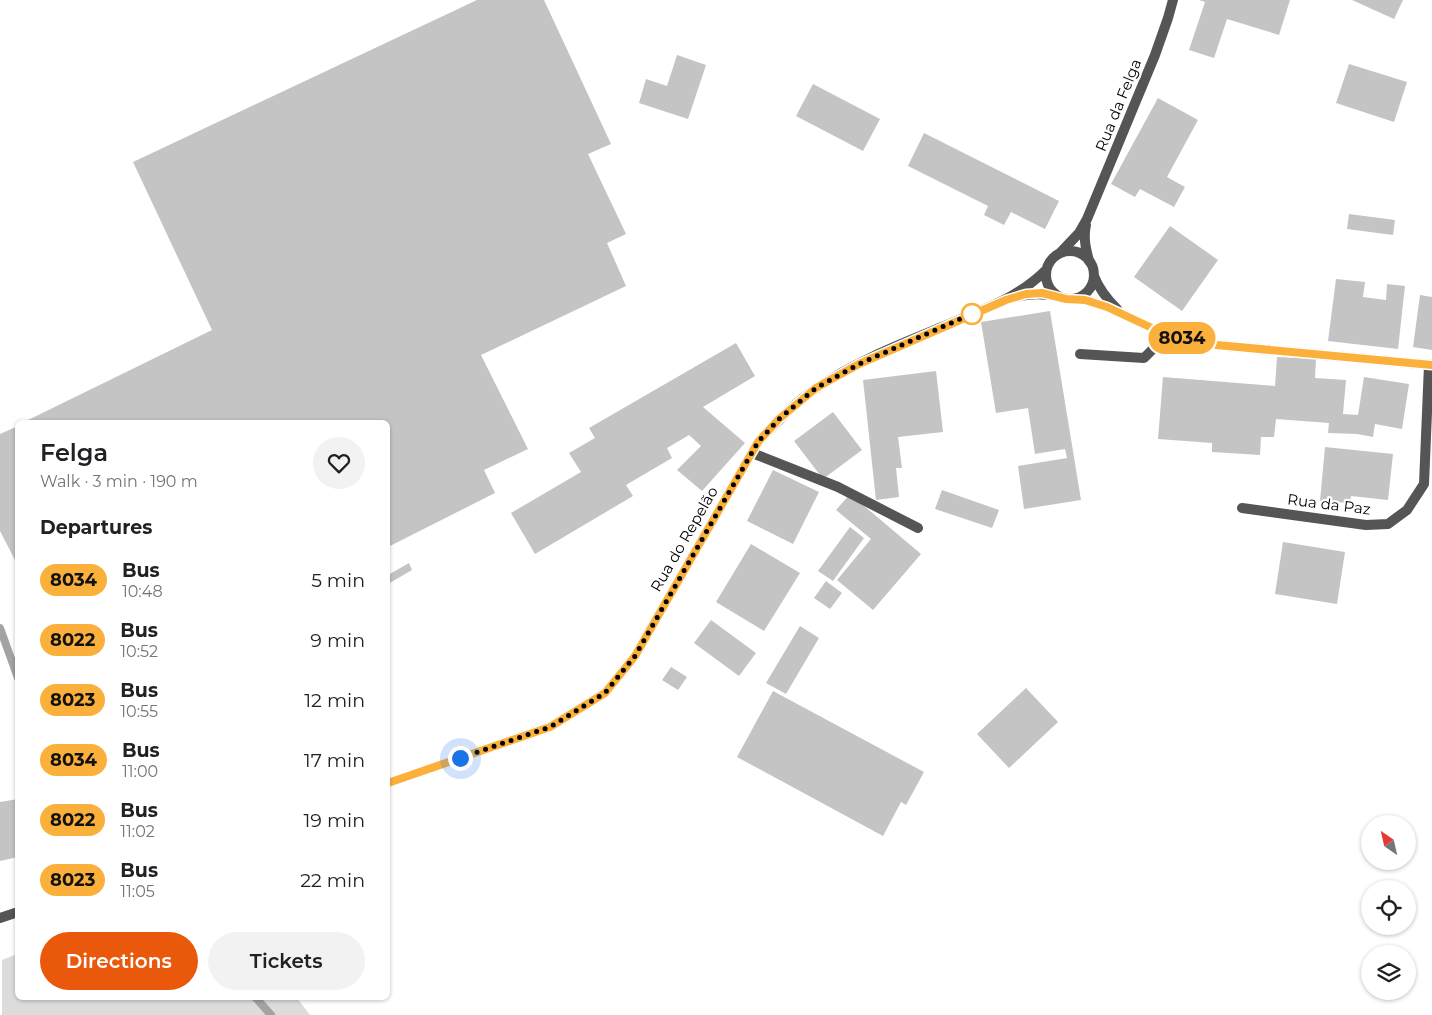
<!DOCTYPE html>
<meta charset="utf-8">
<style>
:root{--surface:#fff;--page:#f2f2f2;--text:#202124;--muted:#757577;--accent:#ea580c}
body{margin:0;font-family:Montserrat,sans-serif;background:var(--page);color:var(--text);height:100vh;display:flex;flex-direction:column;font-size:19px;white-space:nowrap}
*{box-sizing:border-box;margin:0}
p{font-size:16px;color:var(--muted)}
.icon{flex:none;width:28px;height:28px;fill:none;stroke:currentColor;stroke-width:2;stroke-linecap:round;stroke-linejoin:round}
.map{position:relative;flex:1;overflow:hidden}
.drawer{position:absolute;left:15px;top:420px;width:375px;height:580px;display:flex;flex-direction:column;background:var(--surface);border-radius:8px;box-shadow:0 1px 4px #0004}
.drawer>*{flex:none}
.badge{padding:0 10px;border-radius:16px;font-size:18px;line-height:32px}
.needle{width:32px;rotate:326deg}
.tools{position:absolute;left:1361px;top:815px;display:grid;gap:10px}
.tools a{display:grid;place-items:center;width:55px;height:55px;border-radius:50%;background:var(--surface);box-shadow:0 1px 4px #0004;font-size:25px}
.you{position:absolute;width:25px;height:25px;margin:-12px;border:4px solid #fff;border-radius:50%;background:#1a73e8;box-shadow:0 0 0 8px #1a73e833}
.map>.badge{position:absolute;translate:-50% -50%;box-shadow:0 0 0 2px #fff}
h2{padding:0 25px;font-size:19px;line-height:45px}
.round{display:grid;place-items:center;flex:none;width:52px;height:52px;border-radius:26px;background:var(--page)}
.head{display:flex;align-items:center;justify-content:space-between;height:85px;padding:0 25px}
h1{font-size:24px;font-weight:600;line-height:38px}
.cta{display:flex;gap:10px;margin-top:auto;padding:10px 25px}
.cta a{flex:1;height:58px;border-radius:30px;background:var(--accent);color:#fff;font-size:20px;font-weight:600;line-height:58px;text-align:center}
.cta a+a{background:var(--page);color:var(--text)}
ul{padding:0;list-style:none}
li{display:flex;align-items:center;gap:15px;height:60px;padding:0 25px}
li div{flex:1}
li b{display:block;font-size:19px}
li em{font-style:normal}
li .badge{min-width:55px;font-weight:700;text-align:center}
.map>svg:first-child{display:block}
.green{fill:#dcdcdc}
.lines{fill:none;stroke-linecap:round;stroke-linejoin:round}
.stream{stroke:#a3a3a3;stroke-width:8}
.building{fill:#c4c4c4}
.service{stroke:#555;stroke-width:10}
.minor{stroke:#555;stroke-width:10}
.tertiary{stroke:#555;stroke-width:10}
.line-casing{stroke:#fff;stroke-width:11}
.line{stroke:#fbb03b;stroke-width:8}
.walk{stroke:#000;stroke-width:5;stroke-dasharray:0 9}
.stop-dot{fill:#fff;stroke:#fbb03b;stroke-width:2.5}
.labels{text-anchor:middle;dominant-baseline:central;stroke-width:4.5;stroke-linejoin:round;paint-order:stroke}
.street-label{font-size:15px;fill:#000;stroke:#fff}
</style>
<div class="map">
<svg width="1432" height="1015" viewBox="0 0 1432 1015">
<rect width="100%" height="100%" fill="#fff"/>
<path class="green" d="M17,954l1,44h279l13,17h-308v-55z"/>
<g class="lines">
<path class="stream" d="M0,628l18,50
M256,998l15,17"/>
</g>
<path class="building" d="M477,0h67l67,144 -23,10 38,80 -19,9 19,43 -145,69 47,94 -44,21 11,23 -107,54v-125h-364l188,-92 -79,-168z
M1199,0h91l-11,35 -52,-16 -13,39 -25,-8 16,-48z
M1352,0h51l-9,19z
M677,55l29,10 -18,54 -49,-16 7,-24 21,7z
M1349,64l58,18 -13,40 -58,-19z
M813,84l67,35 -17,32 -67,-35z
M1158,98l40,22 -31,57 18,10 -11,20 -34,-18 -5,8 -24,-13z
M924,133l135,68 -14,28 -34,-17 -7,13 -20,-10 4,-9 -80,-40z
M1349,214l46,6 -2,15 -46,-6z
M1170,226l48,34 -36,51 -48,-34z
M1336,279l29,3 -2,15 23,3 1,-16 18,2 -7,63 -70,-8z
M1420,295l12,2v53l-19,-3z
M1050,311l31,189 -57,9 -6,-43 49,-8 -2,-9 -30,5 -7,-46 -32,5 -15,-91z
M736,343l19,33 -52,31 42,36 -43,48 -25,-21 24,-24 -12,-11 -22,13 5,10 -46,27 7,11 -98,58 -24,-41 70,-41 -12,-19 26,-15 -6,-10z
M1277,357l39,2 -1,19 31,2 -3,34 15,1 6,-38 45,7 -7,45 -27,-5 -2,13 -16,-3 -29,-1 1,-10 -53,-4 -2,18h-13l-1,18 -48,-3v-9l-54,-4 5,-62 112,9z
M936,371l7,61 -45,5 4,31h-6l3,29 -23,3 -13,-120z
M833,412l29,38 -39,29 -29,-38z
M18,426v140l-18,-35v-97z
M1325,447l68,7 -5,46 -37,-4 -1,7 -30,-2z
M773,470l46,22 -26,52 -46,-23z
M942,490l57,20 -7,18 -57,-19z
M850,494l71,60 -48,56 -36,-30 34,-41 -35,-29z
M850,527l14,11 -31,43 -15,-10z
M1283,542l62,10 -8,52 -62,-10z
M751,544l49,29 -36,58 -48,-29z
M409,563l3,7 -24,14v-9z
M826,581l16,12 -12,16 -16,-11z
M711,620l45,33 -17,23 -45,-33z
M800,626l19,12 -33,56 -20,-11z
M671,667l16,10 -9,13 -16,-10z
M1026,688l32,34 -49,46 -32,-34z
M773,691l151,81 -18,33 -5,-3 -18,34 -146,-79z
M18,799v58l-18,4v-59z"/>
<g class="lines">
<path class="service" d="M1080,354l64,4 23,-23
M752,453l86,34 80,41"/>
<path class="minor" d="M1086,225c-3,13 0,24 3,36
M1061,252l18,-19 8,-14 68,-164 13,-37 5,-18
M1242,508l124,17 22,-1 19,-14 17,-26 5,-119"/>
<path class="tertiary" d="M1046 275a24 24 0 1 1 48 0a24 24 0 1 1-48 0Z
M1094,276c5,13 13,23 23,33
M1016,297c15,-4 27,-3 42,-1
M1072,299l13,1 22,7 60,28 39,9 226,21
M388,783l162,-56 55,-34 30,-37 123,-214c18,-19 37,-40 59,-54 39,-27 86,-45 130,-63 36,-16 70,-26 99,-55
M0,918l18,-6"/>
</g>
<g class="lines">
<g class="line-casing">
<path id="line" d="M388,783l162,-56 55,-34 30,-37 123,-214 21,-23 37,-31 14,-8 29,-16 147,-64 20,-6 16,-1 24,6 19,1 22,7 60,28 39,9 226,21"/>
</g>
<use href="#line" class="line"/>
<path class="walk" d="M460,758l90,-31 55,-34 30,-37 123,-214 21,-23 37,-31 43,-24 117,-52 -4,2"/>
</g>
<circle class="stop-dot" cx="972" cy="314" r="10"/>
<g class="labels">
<g class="street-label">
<text transform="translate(1118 105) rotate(-68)">Rua da Felga</text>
<text transform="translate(1329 504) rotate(7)">Rua da Paz</text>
<text transform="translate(684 539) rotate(-60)">Rua do Repelão</text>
</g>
</g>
</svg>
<div class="tools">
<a><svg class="needle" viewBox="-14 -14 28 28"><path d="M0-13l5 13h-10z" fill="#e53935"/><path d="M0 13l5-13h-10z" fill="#757577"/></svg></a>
<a><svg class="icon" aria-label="locate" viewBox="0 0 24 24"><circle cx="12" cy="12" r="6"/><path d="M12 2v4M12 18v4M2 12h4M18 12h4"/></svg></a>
<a><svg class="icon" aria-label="layers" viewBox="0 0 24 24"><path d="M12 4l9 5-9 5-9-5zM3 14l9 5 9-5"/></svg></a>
</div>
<div class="you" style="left:460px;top:758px"></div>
<b class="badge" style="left:1182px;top:338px;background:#fbb03b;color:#111">8034</b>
<section class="drawer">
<div class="head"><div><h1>Felga</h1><p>Walk · 3 min · 190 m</p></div><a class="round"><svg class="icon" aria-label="heart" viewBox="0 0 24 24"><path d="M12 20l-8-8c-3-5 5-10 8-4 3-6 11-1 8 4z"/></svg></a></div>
<h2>Departures</h2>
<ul>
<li><span class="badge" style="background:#fbb03b;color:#111">8034</span><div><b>Bus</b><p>10:48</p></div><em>5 min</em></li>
<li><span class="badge" style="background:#fbb03b;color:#111">8022</span><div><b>Bus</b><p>10:52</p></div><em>9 min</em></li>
<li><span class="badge" style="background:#fbb03b;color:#111">8023</span><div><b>Bus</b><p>10:55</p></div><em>12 min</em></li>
<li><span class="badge" style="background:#fbb03b;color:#111">8034</span><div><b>Bus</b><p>11:00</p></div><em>17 min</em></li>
<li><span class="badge" style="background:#fbb03b;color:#111">8022</span><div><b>Bus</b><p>11:02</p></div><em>19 min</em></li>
<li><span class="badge" style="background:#fbb03b;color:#111">8023</span><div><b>Bus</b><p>11:05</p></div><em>22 min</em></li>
</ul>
<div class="cta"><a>Directions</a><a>Tickets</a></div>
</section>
</div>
